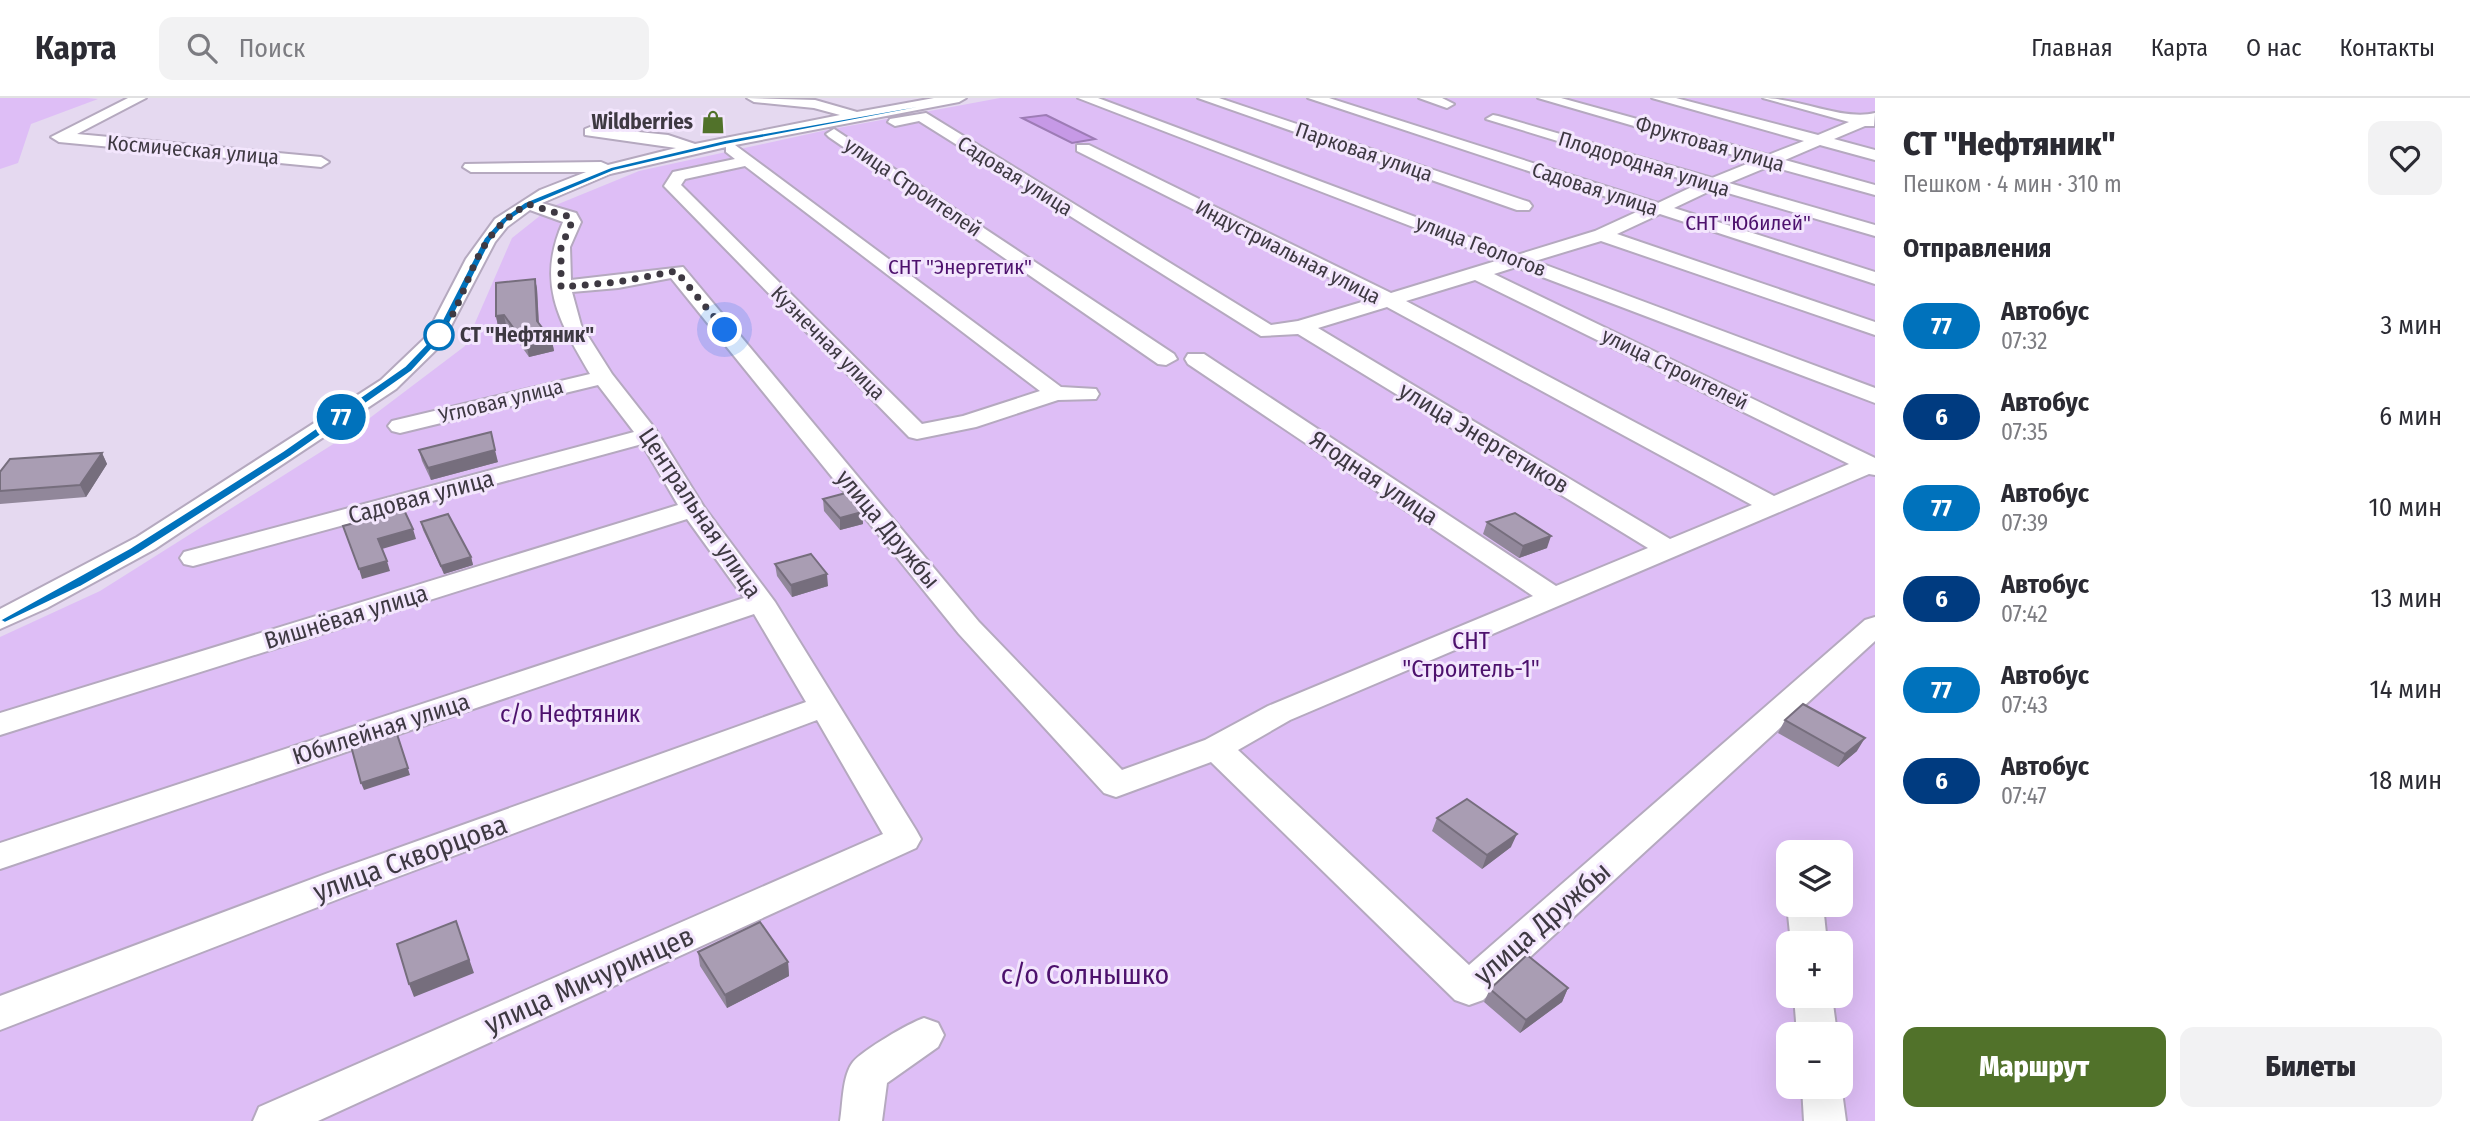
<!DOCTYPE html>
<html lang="ru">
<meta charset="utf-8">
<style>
:root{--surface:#fff;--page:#f2f2f3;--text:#2b2b33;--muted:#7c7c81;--line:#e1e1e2;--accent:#51722a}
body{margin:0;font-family:"Fira Sans Condensed",sans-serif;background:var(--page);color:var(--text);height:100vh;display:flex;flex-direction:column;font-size:26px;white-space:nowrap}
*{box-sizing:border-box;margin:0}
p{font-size:23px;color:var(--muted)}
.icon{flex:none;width:38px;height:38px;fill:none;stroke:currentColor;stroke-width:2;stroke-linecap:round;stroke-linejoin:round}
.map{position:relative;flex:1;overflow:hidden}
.details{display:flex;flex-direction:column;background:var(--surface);width:595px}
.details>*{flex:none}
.badge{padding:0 14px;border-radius:23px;font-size:24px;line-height:46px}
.controls{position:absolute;left:1776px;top:742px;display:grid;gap:14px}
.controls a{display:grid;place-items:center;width:77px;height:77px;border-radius:14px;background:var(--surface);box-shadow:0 7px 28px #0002;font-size:35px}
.you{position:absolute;width:35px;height:35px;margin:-18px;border:5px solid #fff;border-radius:50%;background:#1a73e8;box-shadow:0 0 0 10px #1a73e833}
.map>.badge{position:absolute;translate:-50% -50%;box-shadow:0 0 0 4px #fff}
h2{padding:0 28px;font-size:26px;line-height:63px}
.round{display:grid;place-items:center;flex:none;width:74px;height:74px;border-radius:14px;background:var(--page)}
.headline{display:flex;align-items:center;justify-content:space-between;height:119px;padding:0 28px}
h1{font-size:33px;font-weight:800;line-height:52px}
.primary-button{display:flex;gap:14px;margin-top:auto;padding:14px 28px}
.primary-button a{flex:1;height:80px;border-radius:14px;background:var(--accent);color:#fff;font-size:28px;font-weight:800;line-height:80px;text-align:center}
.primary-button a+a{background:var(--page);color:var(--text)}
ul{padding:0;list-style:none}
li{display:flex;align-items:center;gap:21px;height:91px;padding:0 28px}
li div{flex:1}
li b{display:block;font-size:26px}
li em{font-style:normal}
li .badge{min-width:77px;font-weight:700;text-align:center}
header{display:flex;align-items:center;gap:42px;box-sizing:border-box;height:98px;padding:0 35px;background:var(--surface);border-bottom:2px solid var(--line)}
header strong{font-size:33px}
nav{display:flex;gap:38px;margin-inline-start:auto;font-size:24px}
.search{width:490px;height:63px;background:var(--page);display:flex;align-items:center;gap:18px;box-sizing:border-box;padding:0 24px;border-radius:14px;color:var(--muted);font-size:26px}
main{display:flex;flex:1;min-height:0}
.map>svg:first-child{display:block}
.green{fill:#debef6;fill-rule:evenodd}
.water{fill:#c699e6;stroke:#9d7cb5;stroke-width:2}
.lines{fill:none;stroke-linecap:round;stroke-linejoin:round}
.street-casing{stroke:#b5a9bf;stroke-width:4}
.street{fill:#fff;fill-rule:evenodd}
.wall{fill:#91879a}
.shaded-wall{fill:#766e7d}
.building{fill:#a99db3;stroke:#766e7d;stroke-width:2}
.line{fill:#0072bc;stroke:#fff;stroke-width:2}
.walk{stroke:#3e3942;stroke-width:7;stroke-dasharray:0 12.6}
.stop-dot{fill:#fff;stroke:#0072bc;stroke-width:3.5}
.labels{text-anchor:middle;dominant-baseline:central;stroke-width:6;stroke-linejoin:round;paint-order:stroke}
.far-poi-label{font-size:21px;font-weight:bold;fill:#3e3942;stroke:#f3e6fd;text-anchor:end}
.far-street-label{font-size:21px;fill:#3e3942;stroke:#f3e6fd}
.far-park-label{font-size:21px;fill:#4d116d;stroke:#f3e6fd}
.far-stop-label{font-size:21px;font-weight:bold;fill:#3e3942;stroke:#f3e6fd;text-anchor:start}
.street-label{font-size:24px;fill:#3e3942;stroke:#f3e6fd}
.park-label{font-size:24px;fill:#4d116d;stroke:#f3e6fd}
.near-street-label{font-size:28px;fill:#3e3942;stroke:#f3e6fd}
.near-park-label{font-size:28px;fill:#4d116d;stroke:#f3e6fd}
</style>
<header>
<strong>Карта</strong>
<div class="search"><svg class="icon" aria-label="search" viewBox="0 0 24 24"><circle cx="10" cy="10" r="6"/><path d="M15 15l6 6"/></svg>Поиск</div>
<nav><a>Главная</a><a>Карта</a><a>О нас</a><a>Контакты</a></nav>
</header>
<main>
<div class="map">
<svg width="1875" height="1023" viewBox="0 0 1875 1023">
<rect width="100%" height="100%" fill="#e5d9f0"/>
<path class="green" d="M0,0h88l10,1 -67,25 -13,39 -18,6z
M1000,0h875v1023h-1875v-484l100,-46 246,-155 119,-90 47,-108 39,-31 88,-36 188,-41zM1788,754h53v53h-53zM1788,845h53v53h-53zM1788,936h53v53h-53z"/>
<path class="water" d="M1046,17l49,24 -23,4 -50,-25z"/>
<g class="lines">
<g class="street-casing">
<path id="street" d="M128,0h18l-69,36 244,23 8,5 -8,5 -262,-25 -8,-5z
M747,0l68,2 42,12 77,-14h32l-7,4 -224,43 326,242 35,2 3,5 -3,5 -38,1 -82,27 -59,12 -8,-2 -245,-251 9,-14 62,-13 -9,-7v-5l-116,27 -68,29 34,10 5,9 -11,25 1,33 112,-13 296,355 143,148 83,-30 63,-34 265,-110 -345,-232 -3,-5 3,-5h16l352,232 92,-38 -350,-214 -37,2 -342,-215 -24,5 -7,-4 2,-3 36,-6 345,212 27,-4 74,-22 -295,-148v-6h12l302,148 108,-33 -421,-162h20l419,157 78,-24 48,-22 -335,-111h21l329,105 40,-19 -212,-65 7,-4 5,1 214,62 42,-17 -216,-63h23l207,57 36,-14 -152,-43h24l142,37 31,-13 -86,-24c36,0 80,23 112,15l-1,13h-9l-31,13 41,11v10l-55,-15 -35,15 90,25v10l-105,-29 -41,17 146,42v11l-161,-47 -40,19 201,64v12l-215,-70 -43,20 258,88v13l-274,-94 -66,20 340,127v15l-359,-136 -22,7 381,184v17l-6,-1 -579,246 -52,30 231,215 396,-345 10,-3v24l-392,359 -14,5 -14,-5 -244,-238 -95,35 -12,-4 -145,-159 -288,-356 -53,10 -46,4 9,33 31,49 44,56 48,77 71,95 141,228 5,9 -5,9 -598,273h-65l6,-14 624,-273 -66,-114 -463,173 -354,137v-34l328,-123 478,-171 -52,-88 -754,255v-26l744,-245 -57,-79 -687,216v-22l678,-208 -36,-61 -449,122 -9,-2 -4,-6 4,-6 450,-120 -36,-47 -198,48 -8,-2 -4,-5 4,-5 198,-47c-31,-53 -54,-91 -27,-152l-33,-12 -23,17 -12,15 -54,103 -45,44 -241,160 -108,59 -47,21v-20l137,-72 244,-157 44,-42 41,-79 29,-40 45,-29 46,-18h-115l-8,-5 2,-3 136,-2 7,3 68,-17 -91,-13v-6l5,-2 78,8 27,9 145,-29 -26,-7 -60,-6zM745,68l295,225 -77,25 -41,8 -241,-239 4,-6zM1475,182l374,184 -75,32 -368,-195zM1387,209l365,198 -82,34 -352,-211z
M1198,0h21l310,104 3,4 -3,4h-12z
M1419,0h23l12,6 -7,4z
M834,31l340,225 3,5 -11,6 -8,-1 -329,-227 -3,-3z
M1788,804v3h35l4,38h-36l-4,-38z
M1794,898h38l5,38h-40z
M924,920l14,5 6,12 -6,12 -51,36 -5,38h-42c3,-17 2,-45 13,-59 10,-12 56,-39 71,-44z
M1841,986l5,37h-42l-2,-34h39z"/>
</g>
<use href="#street" class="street"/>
</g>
<path class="wall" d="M535,181l2,10 2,34 13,18 2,10 -25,6 -23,-32 -8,1 -2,-10z
M419,352l79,12 -67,18 -9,-19z
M102,355l5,11 -21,33 -86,7v-32z
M823,401l39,13 1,12 -23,6 -16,-19z
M421,424l50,35 2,8 -29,9 -21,-44z
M1487,424l60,26 -28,10 -36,-24z
M775,466l53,22 -36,11 -15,-21z
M1785,622l72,31 -19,16 -60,-34z
M1437,720l74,29 -29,22 -50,-38z
M698,854l90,10 1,14 -62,32 -27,-42z
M1568,890l-6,14 -42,31 -36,-31 6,-13z"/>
<path class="shaded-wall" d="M535,181l2,10 2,41 -2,-9z
M504,217l2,10 -8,1 -2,-10z
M552,243l2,10 -25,6 -2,-10z
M495,352l3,12 -67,18 -3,-12z
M102,355l5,11 -21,33 -6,-12z
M862,414l1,12 -23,6v-12z
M413,431l3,10 -34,10 -4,-10z
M1551,438l-4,12 -28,10 4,-12z
M471,459l2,8 -29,9 -3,-8z
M387,463l3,10 -28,8 -3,-10z
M827,476l1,12 -36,11 -1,-12z
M396,633l14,44 -46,15 -3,-7z
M1865,640l-8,13 -19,16 7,-13z
M1517,736l-6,13 -29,22 5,-14z
M456,823l18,52 -60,24 -5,-13z
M788,864l1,14 -62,32 -2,-13z
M1568,890l-6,14 -42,31 6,-13z"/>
<path class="building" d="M535,181l2,42 15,20 -25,6 -23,-32 -8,1v-33z
M491,334l4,18 -67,18 -9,-18z
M102,355l-22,32 -80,6v-19l10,-13z
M846,395l16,19 -22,6 -17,-19z
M404,412l9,19 -35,10 9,22 -28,8 -16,-43z
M1515,415l36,23 -28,10 -36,-24z
M448,416l23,43 -30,9 -20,-44z
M811,456l16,20 -36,11 -16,-21z
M1803,606l62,34 -20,16 -60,-34z
M396,633l12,37 -47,15 -10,-37z
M1467,701l50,35 -30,21 -50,-37z
M456,823l13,39 -60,24 -12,-40z
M760,824l28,40 -63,33 -27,-43z
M1527,857l41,33 -42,32 -36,-31z"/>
<path class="line" d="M959,2l-234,45 -111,26 -83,35 -24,16 -16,19 -48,96 -31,34 -121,85 -152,97 -59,34 -75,36 -5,-3 130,-72 153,-97 122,-85 29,-30 50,-98 17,-19 24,-17 86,-35 114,-27 237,-42z"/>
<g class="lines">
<path class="walk" d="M439,237c34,-41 27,-95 89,-131l42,13 2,5 -11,25v40l57,-5 58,-11 49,59"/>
</g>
<defs>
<g id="shop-bare" transform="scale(1.89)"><path d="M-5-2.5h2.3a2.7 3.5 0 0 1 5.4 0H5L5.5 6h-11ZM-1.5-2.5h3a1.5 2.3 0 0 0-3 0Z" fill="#51722a" stroke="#f3e6fd" stroke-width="2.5" paint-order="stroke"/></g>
</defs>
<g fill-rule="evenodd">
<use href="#shop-bare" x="713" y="24"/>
</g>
<circle class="stop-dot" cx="439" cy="237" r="14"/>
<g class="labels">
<g class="far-poi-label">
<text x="693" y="24">Wildberries</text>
</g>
<g class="far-street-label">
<text transform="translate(1710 46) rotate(16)">Фруктовая улица</text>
<text transform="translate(193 52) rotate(5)">Космическая улица</text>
<text transform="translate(1364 54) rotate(19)">Парковая улица</text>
<text transform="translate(1644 66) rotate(17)">Плодородная улица</text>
<text transform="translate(1015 78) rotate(32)">Садовая улица</text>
<text transform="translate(913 89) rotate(34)">улица Строителей</text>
<text transform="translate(1595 91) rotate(18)">Садовая улица</text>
<text transform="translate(1481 148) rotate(21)">улица Геологов</text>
<text transform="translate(1288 154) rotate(27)">Индустриальная улица</text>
<text transform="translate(828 245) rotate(45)">Кузнечная улица</text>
<text transform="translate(1675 271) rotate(26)">улица Строителей</text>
<text transform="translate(501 303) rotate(-14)">Угловая улица</text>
</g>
<g class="far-park-label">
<text x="1748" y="125">СНТ "Юбилей"</text>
<text x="960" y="169">СНТ "Энергетик"</text>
</g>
<g class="far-stop-label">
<text x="460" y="237">СТ "Нефтяник"</text>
</g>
<g class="street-label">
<text transform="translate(1484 340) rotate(31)">улица Энергетиков</text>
<text transform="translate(1374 380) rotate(34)">Ягодная улица</text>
<text transform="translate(421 399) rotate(-15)">Садовая улица</text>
<text transform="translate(700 415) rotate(56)">Центральная улица</text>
<text transform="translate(888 431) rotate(50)">улица Дружбы</text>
<text transform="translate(346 519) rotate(-17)">Вишнёвая улица</text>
<text transform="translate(381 631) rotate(-18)">Юбилейная улица</text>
</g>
<g class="park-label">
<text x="1471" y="543">СНТ<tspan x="1471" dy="28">"Строитель-1"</tspan></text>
<text x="570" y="616">с/о Нефтяник</text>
</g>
<g class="near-street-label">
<text transform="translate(410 760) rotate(-20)">улица Скворцова</text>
<text transform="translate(1542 825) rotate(-41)">улица Дружбы</text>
<text transform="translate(589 882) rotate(-24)">улица Мичуринцев</text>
</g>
<g class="near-park-label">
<text x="1085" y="876">с/о Солнышко</text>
</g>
</g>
</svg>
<div class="controls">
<a><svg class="icon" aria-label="layers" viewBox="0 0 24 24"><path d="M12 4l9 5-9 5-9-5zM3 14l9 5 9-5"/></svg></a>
<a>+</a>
<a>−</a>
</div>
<div class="you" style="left:725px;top:232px"></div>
<b class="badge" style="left:341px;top:319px;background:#0072bc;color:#fff">77</b>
</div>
<section class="details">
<div class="headline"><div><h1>СТ &quot;Нефтяник&quot;</h1><p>Пешком · 4 мин · 310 m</p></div><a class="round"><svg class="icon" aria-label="heart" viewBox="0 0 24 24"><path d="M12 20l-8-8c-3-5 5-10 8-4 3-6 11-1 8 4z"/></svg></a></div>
<h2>Отправления</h2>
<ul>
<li><span class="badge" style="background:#0072bc;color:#fff">77</span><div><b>Автобус</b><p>07:32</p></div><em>3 мин</em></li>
<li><span class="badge" style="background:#003b80;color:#fff">6</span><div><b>Автобус</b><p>07:35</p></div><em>6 мин</em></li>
<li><span class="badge" style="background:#0072bc;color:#fff">77</span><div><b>Автобус</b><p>07:39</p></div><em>10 мин</em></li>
<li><span class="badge" style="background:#003b80;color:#fff">6</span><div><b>Автобус</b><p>07:42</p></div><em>13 мин</em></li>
<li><span class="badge" style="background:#0072bc;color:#fff">77</span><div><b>Автобус</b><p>07:43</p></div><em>14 мин</em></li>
<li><span class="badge" style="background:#003b80;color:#fff">6</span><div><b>Автобус</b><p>07:47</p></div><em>18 мин</em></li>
</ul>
<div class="primary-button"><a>Маршрут</a><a>Билеты</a></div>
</section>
</main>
